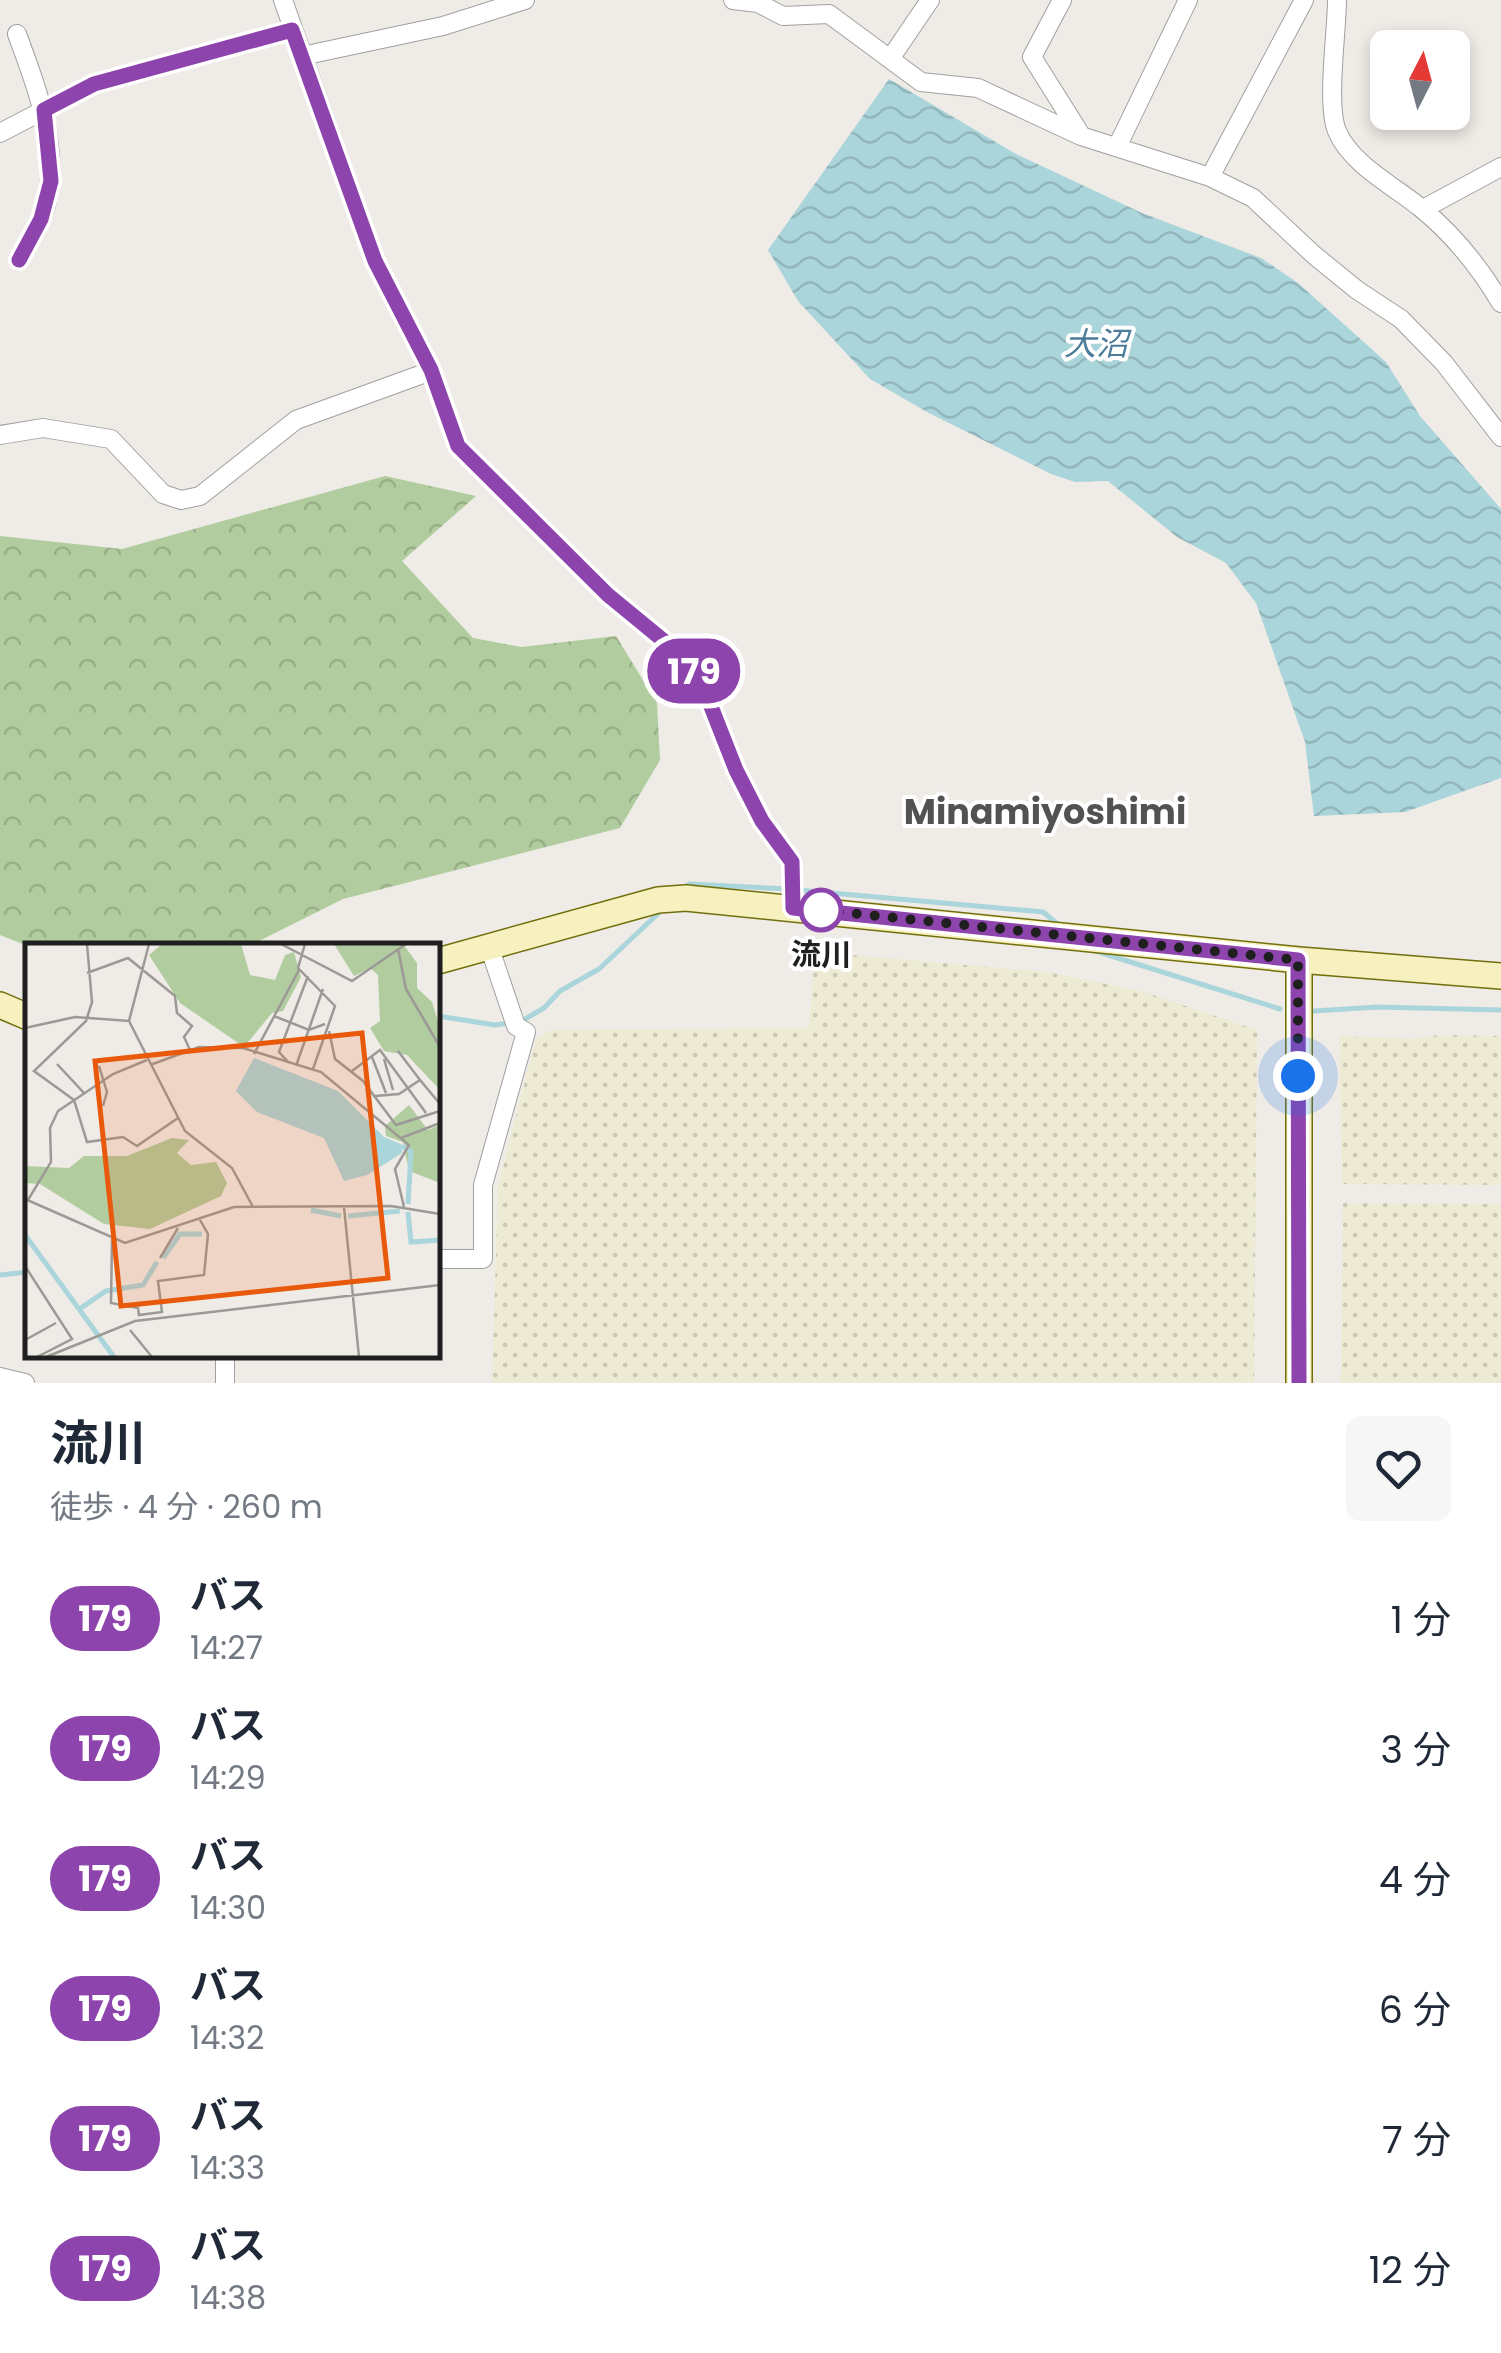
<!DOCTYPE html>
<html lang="ja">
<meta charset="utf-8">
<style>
:root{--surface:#fff;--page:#f6f6f7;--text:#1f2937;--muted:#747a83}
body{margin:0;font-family:Poppins,"Noto Sans JP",sans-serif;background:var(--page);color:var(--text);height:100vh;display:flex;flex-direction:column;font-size:38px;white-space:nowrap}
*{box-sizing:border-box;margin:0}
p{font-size:32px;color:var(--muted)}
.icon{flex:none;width:55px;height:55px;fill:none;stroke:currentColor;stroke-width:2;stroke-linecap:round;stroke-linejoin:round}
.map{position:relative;height:1383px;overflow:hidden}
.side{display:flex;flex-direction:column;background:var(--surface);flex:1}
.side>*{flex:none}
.badge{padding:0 20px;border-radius:32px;font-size:35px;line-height:65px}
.needle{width:65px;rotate:6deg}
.fabs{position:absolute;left:1370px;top:30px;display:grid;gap:20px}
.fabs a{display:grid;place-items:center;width:100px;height:100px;border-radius:15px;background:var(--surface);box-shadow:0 5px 15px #0003;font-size:50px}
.you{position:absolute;width:50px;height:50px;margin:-25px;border:8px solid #fff;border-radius:50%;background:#1a73e8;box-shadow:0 0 0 15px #1a73e833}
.map>.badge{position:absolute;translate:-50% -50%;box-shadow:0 0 0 5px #fff}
.round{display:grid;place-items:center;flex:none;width:105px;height:105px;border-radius:15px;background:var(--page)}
.summary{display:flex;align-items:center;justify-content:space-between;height:170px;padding:0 50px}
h1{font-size:48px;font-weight:700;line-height:75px}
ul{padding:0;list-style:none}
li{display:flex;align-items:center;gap:30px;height:130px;padding:0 50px}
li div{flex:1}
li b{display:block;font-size:38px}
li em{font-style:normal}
li .badge{min-width:110px;font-weight:700;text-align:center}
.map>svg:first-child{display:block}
.farmland{fill:url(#farmland-dots)}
.forest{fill:url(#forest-crowns)}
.water{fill:url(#water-waves)}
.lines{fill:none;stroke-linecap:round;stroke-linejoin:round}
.stream{stroke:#aad5da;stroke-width:5}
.street-casing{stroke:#a0a0a0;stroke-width:20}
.secondary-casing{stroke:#716f0c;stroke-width:28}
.street{stroke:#fff;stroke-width:18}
.secondary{stroke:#f6f1be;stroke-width:25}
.line-casing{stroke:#fff;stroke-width:22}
.line{stroke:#8e44ad;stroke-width:15}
.walk{stroke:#1f1f1f;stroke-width:10;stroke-dasharray:0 18}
.stop-dot{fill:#fff;stroke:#8e44ad;stroke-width:5}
.labels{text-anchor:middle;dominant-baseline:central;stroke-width:8;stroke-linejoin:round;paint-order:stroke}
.stop-label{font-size:30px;font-weight:bold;fill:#1f1f1f;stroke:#fff}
.water-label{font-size:32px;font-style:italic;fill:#4c7c9a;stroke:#fff}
.quarter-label{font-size:35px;font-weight:bold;fill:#525252;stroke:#fff}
.inset-river{fill:none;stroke:#aad5da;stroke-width:5}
.inset-road{fill:none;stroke:#9c9996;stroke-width:2.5}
.view{fill:#e8590c;fill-opacity:0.15;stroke:#e8590c;stroke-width:5}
.inset-edge{fill:none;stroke:#1f1f1f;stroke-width:5}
</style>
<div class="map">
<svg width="1501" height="1383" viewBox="0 0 1501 1383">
<defs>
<pattern id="farmland-dots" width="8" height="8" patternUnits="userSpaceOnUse" patternTransform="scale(2.5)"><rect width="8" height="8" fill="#edebd3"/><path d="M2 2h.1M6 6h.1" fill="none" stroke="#cbc9b5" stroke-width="1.8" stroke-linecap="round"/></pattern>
<pattern id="forest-crowns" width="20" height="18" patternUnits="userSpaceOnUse" patternTransform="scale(2.5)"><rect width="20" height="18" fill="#b1cc9e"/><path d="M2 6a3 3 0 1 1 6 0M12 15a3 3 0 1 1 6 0" fill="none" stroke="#98af88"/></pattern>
<pattern id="water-waves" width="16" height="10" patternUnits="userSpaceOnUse" patternTransform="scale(2.5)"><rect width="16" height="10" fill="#aad5da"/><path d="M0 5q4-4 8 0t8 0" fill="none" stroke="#92b6bb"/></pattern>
</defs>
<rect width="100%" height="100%" fill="#efebe6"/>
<path class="farmland" d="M815,952l232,20 94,19 116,39 -3,353h-762l6,-196 38,-148 15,-9 258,-2z
M1439,1035l62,1v149l-159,-1 -3,-148 75,3z
M1343,1203l158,1v179h-160z"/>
<path class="forest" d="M385,476l91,20 -74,65 71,77 48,9 95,-11 41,67 3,57 -40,68 -277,71 -92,46 -223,1 -28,-11v-399l122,13z"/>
<path class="water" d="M889,79l127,75 126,59 119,45 37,25 88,79 34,54 81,93v269l-96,34 -91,4 -9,-74 -49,-139 -30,-40 -49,-26 -69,-56 -33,1 -24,-8 -124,-62 -57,-33 -72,-78 -30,-51z"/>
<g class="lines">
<path class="stream" d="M685,887l4,-3 98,5
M798,890l245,22 18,15
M1089,949l191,60
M1314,1011l63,-4 124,3
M438,1016l57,9 14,-2
M520,1022l24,-14 16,-17 39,-22 64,-60
M0,1275l28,-3"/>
<g class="street-casing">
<path id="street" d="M283,0l92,261 56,110 27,74 150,150 56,46 35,36 37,93 26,51 31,41v46
M733,0l25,3 25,13 46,-2 92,68 57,6 103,48 129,41 43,21 61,57 43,35 44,29 43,44 57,74
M1062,0l-30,57 49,78
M1337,0c0,32 -11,104 0,131 14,34 59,56 85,78 32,26 58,59 79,94
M17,34c21,57 47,123 25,184 -6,14 -16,28 -23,42
M302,56l141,-30 82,-26
M890,59l40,-59
M0,133l94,-49 198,-54
M1117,147l71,-147
M1210,177l94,-177
M1423,209l78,-42
M0,435l43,-7 68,11 52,55 18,6 19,-4 96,-76 135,-49
M438,1259h45v-74l43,-153 -10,-6 -27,-80
M225,1356v27
M0,1377l25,6"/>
</g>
<g class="secondary-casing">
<path id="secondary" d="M1299,960v423
M438,961l220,-61 28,-2 613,62 202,16
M0,1005l28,12"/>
</g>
<use href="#street" class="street"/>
<use href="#secondary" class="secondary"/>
</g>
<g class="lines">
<g class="line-casing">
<path id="line" d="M19,260l22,-41 10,-38 -7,-71 50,-26 198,-54 83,231 56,109 27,76 150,149 56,46 35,35 37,94 26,51 30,41 1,46 505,52 1,423"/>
</g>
<use href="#line" class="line"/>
<path class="walk" d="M821,910l477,50v116"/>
</g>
<circle class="stop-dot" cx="821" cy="910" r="20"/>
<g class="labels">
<g class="stop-label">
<text x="821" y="954">流川</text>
</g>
<g class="water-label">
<text x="1096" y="343">大沼</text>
</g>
<g class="quarter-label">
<text x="1045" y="811">Minamiyoshimi</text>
</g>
</g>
<g transform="translate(25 943)">
<rect width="415" height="415" fill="#efebe6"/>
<path d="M137,1h79l9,31 25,5 10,-25 9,-3 7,25 -18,34 -11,2 -28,34 -64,-44 -31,-48zM309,1h69l14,19v25l15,14 8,26v62l-33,-35 -23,-4 -14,-23 10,-7 -2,-46 -8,-7 -16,8zM384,162l19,25 12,-5v58l-31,-12 -6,-29 -17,-6 -1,-10zM147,195l17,2 -12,13 14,12 25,-3 11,21 -6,13 -71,33 -46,-5 -64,-40 -15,-1v-17l44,2 15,-12h43z" fill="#b1cc9e"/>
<path d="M229,115l84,33 46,46 19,8 -1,8 -35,22 -23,6 -20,-43 -67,-26 -21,-21z" fill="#aad5da"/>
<path class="inset-river" d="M378,203l8,6 -3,52M286,267l30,6M383,269l3,30 29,-2M323,273l52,-5M0,292l89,122M138,315l17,-24h22M53,367l28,-19 37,-6 14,-23"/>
<path class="inset-road" d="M62,1l5,58 -6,19 -52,50 40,29 13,42 36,-5 14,9 41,-28M256,1l71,37 54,-37M280,1l-7,24 37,38 -22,63M373,6l8,40 34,58M62,30l41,-15 47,38 2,17 15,13 -8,11 6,13M249,73l35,14 16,-6M104,78l56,110 47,37 21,39M0,85l50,-11 54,4 20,-77M304,88l6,28 28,22 33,44 44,-14M373,108l22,29M229,111l45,-84M347,114l14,36M359,116l9,31M264,120l-10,-11 29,-76M32,121l27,29M125,122l49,-18 44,1 78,24 88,73 -14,24 9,38M74,123l8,26 -4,14M271,123l27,-77M327,128l28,-21 46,63M350,153l24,-2 21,-14 20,24M376,195l39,-15M0,256l100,44 109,-36 157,-1 49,8M3,257l23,-38 -1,-34 8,-17 55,-37 34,-14M319,264l15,150M87,296l-1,64 27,5 1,7 23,-3 -4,-31 46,-6 4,-41 -8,-14M135,315l18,-30M0,323l47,73 -35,18M105,387l22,27M0,397l31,-17M21,414l89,-36 305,-36"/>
<path class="view" d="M337,90l26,245 -267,28 -26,-245z"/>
<rect width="415" height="415" class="inset-edge"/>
</g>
</svg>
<div class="fabs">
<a><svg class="needle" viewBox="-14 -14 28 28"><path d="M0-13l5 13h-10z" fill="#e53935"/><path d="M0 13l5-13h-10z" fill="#747a83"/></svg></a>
</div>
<div class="you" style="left:1298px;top:1076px"></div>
<b class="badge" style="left:694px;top:671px;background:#8e44ad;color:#fff">179</b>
</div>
<section class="side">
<div class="summary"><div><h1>流川</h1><p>徒歩 · 4 分 · 260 m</p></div><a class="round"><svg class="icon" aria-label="heart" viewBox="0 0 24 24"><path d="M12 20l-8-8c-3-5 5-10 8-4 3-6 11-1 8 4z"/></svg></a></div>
<ul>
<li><span class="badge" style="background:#8e44ad;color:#fff">179</span><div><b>バス</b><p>14:27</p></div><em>1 分</em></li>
<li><span class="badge" style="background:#8e44ad;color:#fff">179</span><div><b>バス</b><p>14:29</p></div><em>3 分</em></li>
<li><span class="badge" style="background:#8e44ad;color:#fff">179</span><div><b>バス</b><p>14:30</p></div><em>4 分</em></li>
<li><span class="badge" style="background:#8e44ad;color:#fff">179</span><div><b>バス</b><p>14:32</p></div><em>6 分</em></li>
<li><span class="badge" style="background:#8e44ad;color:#fff">179</span><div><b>バス</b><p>14:33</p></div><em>7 分</em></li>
<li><span class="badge" style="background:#8e44ad;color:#fff">179</span><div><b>バス</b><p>14:38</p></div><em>12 分</em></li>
</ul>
</section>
